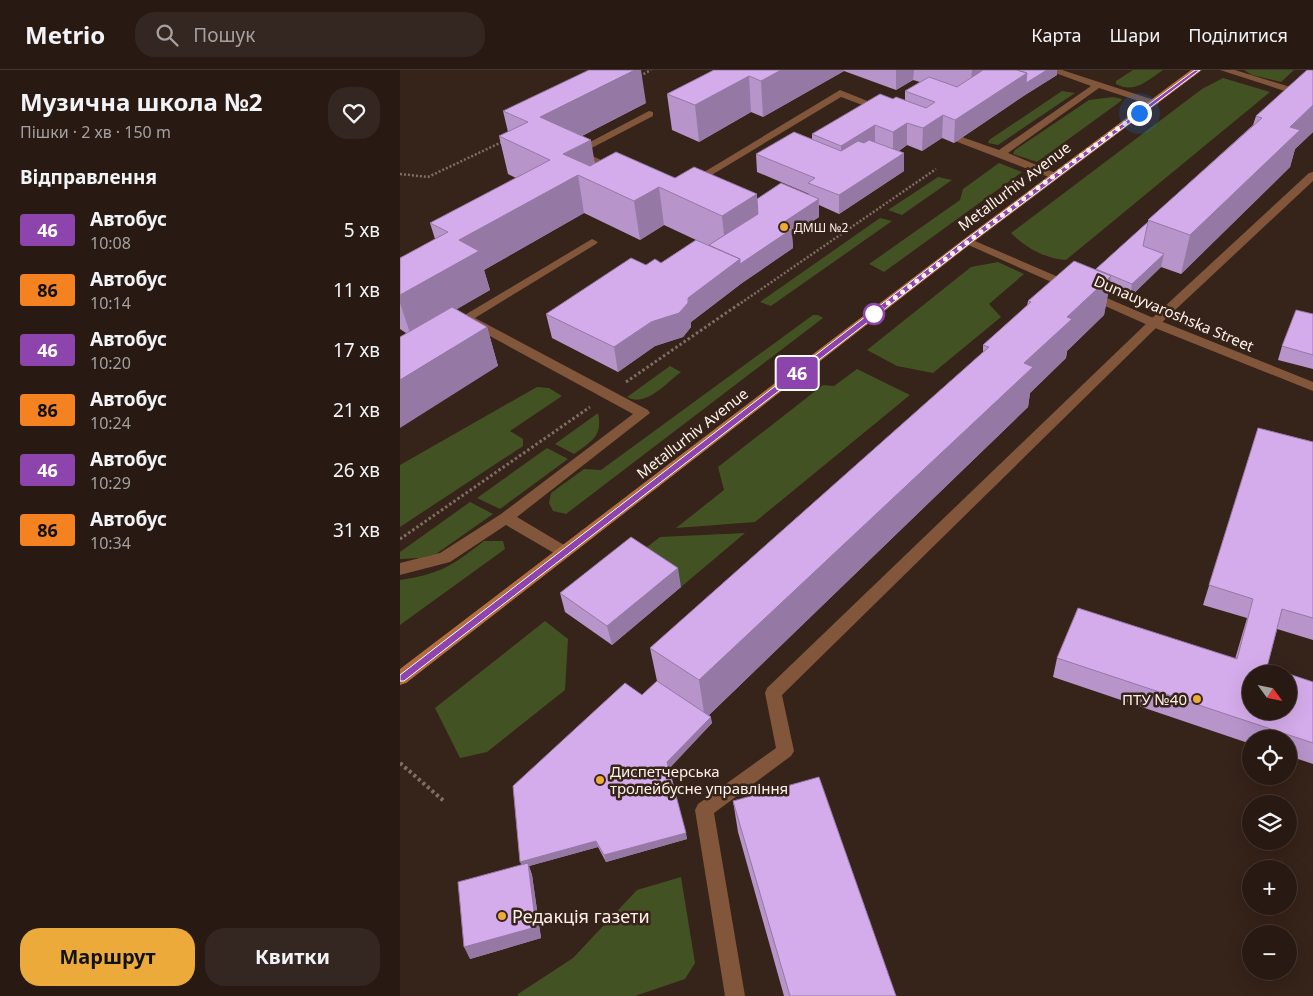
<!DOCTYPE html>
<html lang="uk">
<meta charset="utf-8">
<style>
:root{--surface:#281a13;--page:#342721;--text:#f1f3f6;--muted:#a5a1a0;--line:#443833;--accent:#ebaa39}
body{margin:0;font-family:"Noto Sans",sans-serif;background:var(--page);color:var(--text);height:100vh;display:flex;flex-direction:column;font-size:19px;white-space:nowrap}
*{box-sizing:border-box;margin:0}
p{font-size:16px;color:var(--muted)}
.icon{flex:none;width:28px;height:28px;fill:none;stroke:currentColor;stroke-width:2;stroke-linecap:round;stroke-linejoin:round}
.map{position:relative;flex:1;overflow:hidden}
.details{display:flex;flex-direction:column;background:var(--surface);width:400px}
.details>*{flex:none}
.badge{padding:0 10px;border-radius:4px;font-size:18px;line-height:32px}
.needle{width:32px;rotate:123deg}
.fabs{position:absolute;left:842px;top:595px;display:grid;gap:10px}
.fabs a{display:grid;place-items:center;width:55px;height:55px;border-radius:50%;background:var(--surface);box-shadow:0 5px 20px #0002,0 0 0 1px var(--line);font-size:25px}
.you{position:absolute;width:25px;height:25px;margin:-12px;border:4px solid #fff;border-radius:50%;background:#1a73e8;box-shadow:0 0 0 8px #1a73e833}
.map>.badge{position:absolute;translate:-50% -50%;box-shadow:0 0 0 2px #fff}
h2{padding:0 20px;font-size:19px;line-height:45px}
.round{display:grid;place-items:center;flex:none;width:52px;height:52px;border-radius:20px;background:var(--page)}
.summary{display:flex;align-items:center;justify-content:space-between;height:85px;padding:0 20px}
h1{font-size:24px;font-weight:700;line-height:38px}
.cta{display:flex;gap:10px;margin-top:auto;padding:10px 20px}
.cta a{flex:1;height:58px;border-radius:20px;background:var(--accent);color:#111;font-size:20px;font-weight:700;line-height:58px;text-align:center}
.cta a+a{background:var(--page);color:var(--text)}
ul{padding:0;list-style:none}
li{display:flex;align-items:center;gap:15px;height:60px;padding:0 20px}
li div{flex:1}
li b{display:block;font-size:19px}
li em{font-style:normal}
li .badge{min-width:55px;font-weight:700;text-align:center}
header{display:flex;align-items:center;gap:30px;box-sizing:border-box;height:70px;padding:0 25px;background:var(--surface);border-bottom:1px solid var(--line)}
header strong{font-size:24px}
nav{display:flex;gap:28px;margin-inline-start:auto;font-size:18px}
.search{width:350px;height:45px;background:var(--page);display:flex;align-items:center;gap:12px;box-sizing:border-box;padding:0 18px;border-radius:20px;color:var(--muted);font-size:19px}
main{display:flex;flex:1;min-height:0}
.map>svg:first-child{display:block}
.green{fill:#435223}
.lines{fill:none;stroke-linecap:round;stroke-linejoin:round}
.path-far2{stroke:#7f6e65;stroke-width:2.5;stroke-dasharray:2 2;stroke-linecap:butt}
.path-far1{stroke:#7f6e65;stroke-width:3;stroke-dasharray:2.5 2.5;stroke-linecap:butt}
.path{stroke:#7f6e65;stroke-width:4;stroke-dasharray:3 3;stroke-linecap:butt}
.lane{fill:#81563a;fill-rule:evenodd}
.street{fill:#81563a;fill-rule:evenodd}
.secondary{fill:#b36e40;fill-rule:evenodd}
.wall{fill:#b794ca}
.shaded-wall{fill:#9578a4}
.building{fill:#d5aceb;stroke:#9578a4}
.line{fill:#8e44ad;stroke:#fff}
.walk{stroke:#fff2eb;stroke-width:5;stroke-dasharray:0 9}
.poi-dot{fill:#ebaa39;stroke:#362319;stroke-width:2}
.stop-dot{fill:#fff;stroke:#8e44ad;stroke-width:2.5}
.labels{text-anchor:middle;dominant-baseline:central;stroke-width:5;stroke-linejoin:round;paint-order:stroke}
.far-poi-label{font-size:12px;fill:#fff2eb;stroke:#362319;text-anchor:start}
.street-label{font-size:15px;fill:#fff2eb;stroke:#362319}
.poi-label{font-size:15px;fill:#fff2eb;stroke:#362319;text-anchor:end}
.near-poi-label{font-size:18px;fill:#fff2eb;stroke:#362319;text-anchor:start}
</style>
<header>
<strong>Metrio</strong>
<div class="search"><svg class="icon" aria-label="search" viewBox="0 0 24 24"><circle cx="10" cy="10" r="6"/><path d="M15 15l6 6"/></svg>Пошук</div>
<nav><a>Карта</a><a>Шари</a><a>Поділитися</a></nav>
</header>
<main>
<section class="details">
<div class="summary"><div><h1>Музична школа №2</h1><p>Пішки · 2 хв · 150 m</p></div><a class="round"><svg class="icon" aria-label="heart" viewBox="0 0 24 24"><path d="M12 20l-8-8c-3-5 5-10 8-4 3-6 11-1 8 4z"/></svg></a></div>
<h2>Відправлення</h2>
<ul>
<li><span class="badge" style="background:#8e44ad;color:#fff">46</span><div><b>Автобус</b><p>10:08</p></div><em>5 хв</em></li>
<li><span class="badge" style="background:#f58220;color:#111">86</span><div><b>Автобус</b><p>10:14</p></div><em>11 хв</em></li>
<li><span class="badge" style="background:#8e44ad;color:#fff">46</span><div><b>Автобус</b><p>10:20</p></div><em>17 хв</em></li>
<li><span class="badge" style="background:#f58220;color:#111">86</span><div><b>Автобус</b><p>10:24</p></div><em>21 хв</em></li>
<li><span class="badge" style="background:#8e44ad;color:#fff">46</span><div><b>Автобус</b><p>10:29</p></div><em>26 хв</em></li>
<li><span class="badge" style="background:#f58220;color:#111">86</span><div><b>Автобус</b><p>10:34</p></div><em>31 хв</em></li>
</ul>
<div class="cta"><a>Маршрут</a><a>Квитки</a></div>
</section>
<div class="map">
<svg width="913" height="926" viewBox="0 0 913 926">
<rect width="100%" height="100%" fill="#362319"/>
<path class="green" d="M733,0h30c-15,10 -28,24 -47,14v-3z
M844,0h50l-13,12 -29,-7z
M823,8l47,14 -204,168c-21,-1 -41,-13 -55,-27l191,-144z
M662,21l13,2 -77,52 -10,-2 1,-3z
M713,27l9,2 -1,2 -84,61 -24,-8 2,-4 74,-50z
M599,93l23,9 -138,100 -15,-8 91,-64 3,-11z
M538,107l14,3 -50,35 -14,-5z
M480,148l12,3 -121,85 -11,-4z
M598,192l26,12 -35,30 12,13 -68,56 -36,-7 -30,-16 104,-83z
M413,245h5l5,3 -257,196 -13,-3 -4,-8 2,-10 33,-24 17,1z
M270,296l11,6c-14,10 -35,36 -54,25z
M457,299l53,26 -155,127 -79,6 48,-38 -6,-23 105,-82 11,1z
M137,317l12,1 13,8 -52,35 13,8v7l-123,81v-62z
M198,343c5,23 -6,28 -24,41l-19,-10z
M147,378l21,11 -68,50 -23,-11z
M70,432l23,12 -57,40 -16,4 -20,1v-7z
M345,463l-64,54 -47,-30 26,-20z
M84,471h19l2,8 -105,76v-45c40,-6 52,-14 84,-39z
M145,551l23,18 -3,51 -78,62 -27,6 -25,-50z
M281,807l14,86 -10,16 -50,17h-117v-2l55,-36 64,-68z"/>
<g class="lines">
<path class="path-far2" d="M240,6l11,-6
M0,104l28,3 76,-36
M341,233l195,-134"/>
<path class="path-far1" d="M226,312l116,-80
M0,469l190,-132"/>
<path class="path" d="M0,693l45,39"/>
<path class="lane" d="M647,0h15l95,31 2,2 -5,3 -55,-18 -91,65 50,21 1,2 -5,3 -99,-38 -1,-2 1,-2 4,-1 40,14 92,-64z
M820,0h15l78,24v6z
M440,20l50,20 -1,2h-8l-40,-15 -146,88h-8l-1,-2z
M249,41l4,1v4l-69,36 36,17 1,2 -1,2h-8l-41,-21z
M913,102v9l-155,145 -376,369 12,56 -3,5 -77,57 31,183h-20l-30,-186 3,-6 78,-56 -11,-55 2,-5 383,-368 159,-147z
M192,169l6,3 -2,2 -121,74 173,92 2,3 -133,104 52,31 3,4 -3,4 -5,2 -5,-2 -53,-31 -56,37 -50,13v-12l40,-10 61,-39 132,-100 -167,-91 -7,3 -6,-4z"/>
<path class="street" d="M568,168l190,82 155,62v9l-163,-65 -186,-83 -2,-2z"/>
<path class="secondary" d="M791,0h11l-230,173 -566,440 -6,2v-16l564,-430z"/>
</g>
<path class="wall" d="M314,0h343v5l-32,20 -71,48 -12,-5 -20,13 -15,-6 -8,6 5,20 -65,43 -20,-9v12l-27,18 1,13 -51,35 -51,39v5l-8,10 -28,9 -37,26 -66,-34 -6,-24 100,-49 15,-2 35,-23 -32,-15 -24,15 -56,-27 -100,57 6,20 -34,19 31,18 11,39 -92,-33 -6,-4v-71l35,-19 -5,-16 86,-45 -8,-4 -9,-38 9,-4 -5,-21 143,-8 -64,33 13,27 80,15 82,21 52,-5 -52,-22 -1,-18 56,-15v-5l81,-35 12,1v-9l15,-9 -7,-2 -17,10 -52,-19 -81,46 -12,-5 -52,30 -27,-12 -5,-36z
M913,0v62l-18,17 -5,18 -109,107 -20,-7 -31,30 -21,-8 -5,26 -37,36 -1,7 -36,35 -2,14 -319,308 3,8 -43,45 18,71 -81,23 -8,-15 -69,19 3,9 9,63 -71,21 51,-94 121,-170 15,-14 -7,-33 333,-296v-7l44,-39 1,-5 68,-32 52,-47v-2l105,-95 3,-9z
M913,244v55l-35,-9 4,-14z
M858,358l55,14v198l-36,-11 -10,38 46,15v82l-24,-8v-17h-38v5l-198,-67 4,-19 178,1 12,-41 -44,-13z
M281,517l-69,58 -47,-33 -5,-19z
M333,731l163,195h-112l-46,-164z"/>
<path class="shaded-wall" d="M235,0h6l5,33 -99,51 -7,-37z
M381,0h63v1l-81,46 -2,-36z
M496,0h18l-1,10 -17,10z
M572,0h23l-26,30z
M647,0h10v5l-32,20 -71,48 1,-23 72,-47z
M349,6l2,36 -52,30 -4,-37z
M913,35v27l-18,17 -5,18 -109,107 9,-39 100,-108z
M543,45l-1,23 -20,13 1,-23z
M507,53v22l-14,10v-23z
M475,55v23l-33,21 -1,-23z
M191,70l6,37 -19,-2 6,38 -100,57 6,20 -79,46 -11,-33v-8l59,-55 104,-86z
M504,83v18l-65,43v-19z
M259,117l5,38 -24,15 -6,-39z
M357,124l2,38 -33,22 -4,-38z
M419,129v18l-27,18 1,13 -51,35 -51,39v5l-8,10 -28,9 -37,26 -4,-25 74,-49 93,-74z
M764,184l-3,13 -31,30 2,-13z
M711,206l-7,39 -37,36 -1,7 -36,35 -2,14 -323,312 -6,-39 325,-317 43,-46z
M87,257l11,39 -98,62v-48z
M278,498l3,19 -69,58 -5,-19z
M311,647l1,6 -43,46 -2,-7z
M286,763l1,6 -81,23 -2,-7z
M196,771l2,6 -69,19 3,9 9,63 -71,21 -6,-12 59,-79 -3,-6z"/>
<path class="building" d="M189,0h46l-95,47 51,23 -28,14 27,12 26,-14 59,26 19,-11 63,27 -35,22 -63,-29 -25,14 -56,-26 -119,65 20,11 -79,44v-37l48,-26 -18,-9 120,-63 -51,-24 29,-14 -25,-11z
M314,0h67l-20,11 -12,-5 -54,29 -28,-11z
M583,0h34l10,3 -72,47 -12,-5 -20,13 -16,-5 -14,9 -18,-7 -34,21 -29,-12 68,-40 13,5 3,-2 30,11 9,-6 -30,-11 24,-14 28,10z
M617,0h30l-21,13 1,-10z
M907,0h6v35l-23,22 10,3 -110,105 -42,-15 114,-102 -6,-2z
M394,62l47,19 17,-10 6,2 5,-3 35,13 -65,42 -31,-12 7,-5 -59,-24z
M381,113l38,16 -38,25 11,5 -52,35v-5l-31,-14 49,-31 -1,-15z
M748,152l-5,24 21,8 -32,30 -36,-15z
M296,170l44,19 -52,39v5l-9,10 -28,9 -37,25 -68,-33 85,-56 15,7 9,-6 6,4z
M674,191l37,15 -44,41 5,2 -48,44 9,4 -334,313 -49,-32 339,-301 -6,-2 48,-43 -3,-1z
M52,237l35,20 -87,53v-43z
M896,240l17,4v41l-31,-9z
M858,358l55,14v176l-31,-9 -15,58 20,7h-36v37h38v-37l24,8v61l-256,-85 21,-50 159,51 16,-60 -44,-14z
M231,467l47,31 -71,58 -47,-33z
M257,611l54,36 -44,45 19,71 -82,22 -8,-14 -76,21 -7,-76 112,-103 17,12z
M419,707l77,219h-106l-57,-195z
M128,793l8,64 -72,20 -6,-65z"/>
<path class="line" d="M795,0h5l-230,173 -566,438h-4v-6l565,-435z"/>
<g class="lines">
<path class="walk" d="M474,244l165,-127 100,-74"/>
</g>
<g class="poi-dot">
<circle cx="384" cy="157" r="5"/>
<circle cx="797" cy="629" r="5"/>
<circle cx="200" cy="710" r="5"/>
<circle cx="102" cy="846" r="5"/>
</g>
<circle class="stop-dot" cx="474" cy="244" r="10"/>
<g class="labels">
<g class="far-poi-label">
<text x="394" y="157">ДМШ №2</text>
</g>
<g class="street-label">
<text transform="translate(614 116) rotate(-37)">Metallurhiv Avenue</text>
<text transform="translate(774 243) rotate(23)">Dunauyvaroshska Street</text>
<text transform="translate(292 363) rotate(-38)">Metallurhiv Avenue</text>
</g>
<g class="poi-label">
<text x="787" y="629">ПТУ №40</text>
<text x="210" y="701" text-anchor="start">Диспетчерська<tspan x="210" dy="17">тролейбусне управління</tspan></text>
</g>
<g class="near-poi-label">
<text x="112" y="846">Редакція газети</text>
</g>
</g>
</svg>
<div class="fabs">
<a><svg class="needle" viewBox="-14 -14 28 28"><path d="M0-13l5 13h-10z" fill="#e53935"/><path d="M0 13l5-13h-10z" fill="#a5a1a0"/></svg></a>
<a><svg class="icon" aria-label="locate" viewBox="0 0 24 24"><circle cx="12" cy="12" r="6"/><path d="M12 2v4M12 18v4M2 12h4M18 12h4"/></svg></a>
<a><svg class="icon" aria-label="layers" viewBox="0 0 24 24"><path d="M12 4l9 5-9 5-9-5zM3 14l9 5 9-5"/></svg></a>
<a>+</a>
<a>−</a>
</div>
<div class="you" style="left:739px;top:43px"></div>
<b class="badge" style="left:397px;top:303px;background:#8e44ad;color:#fff">46</b>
</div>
</main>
